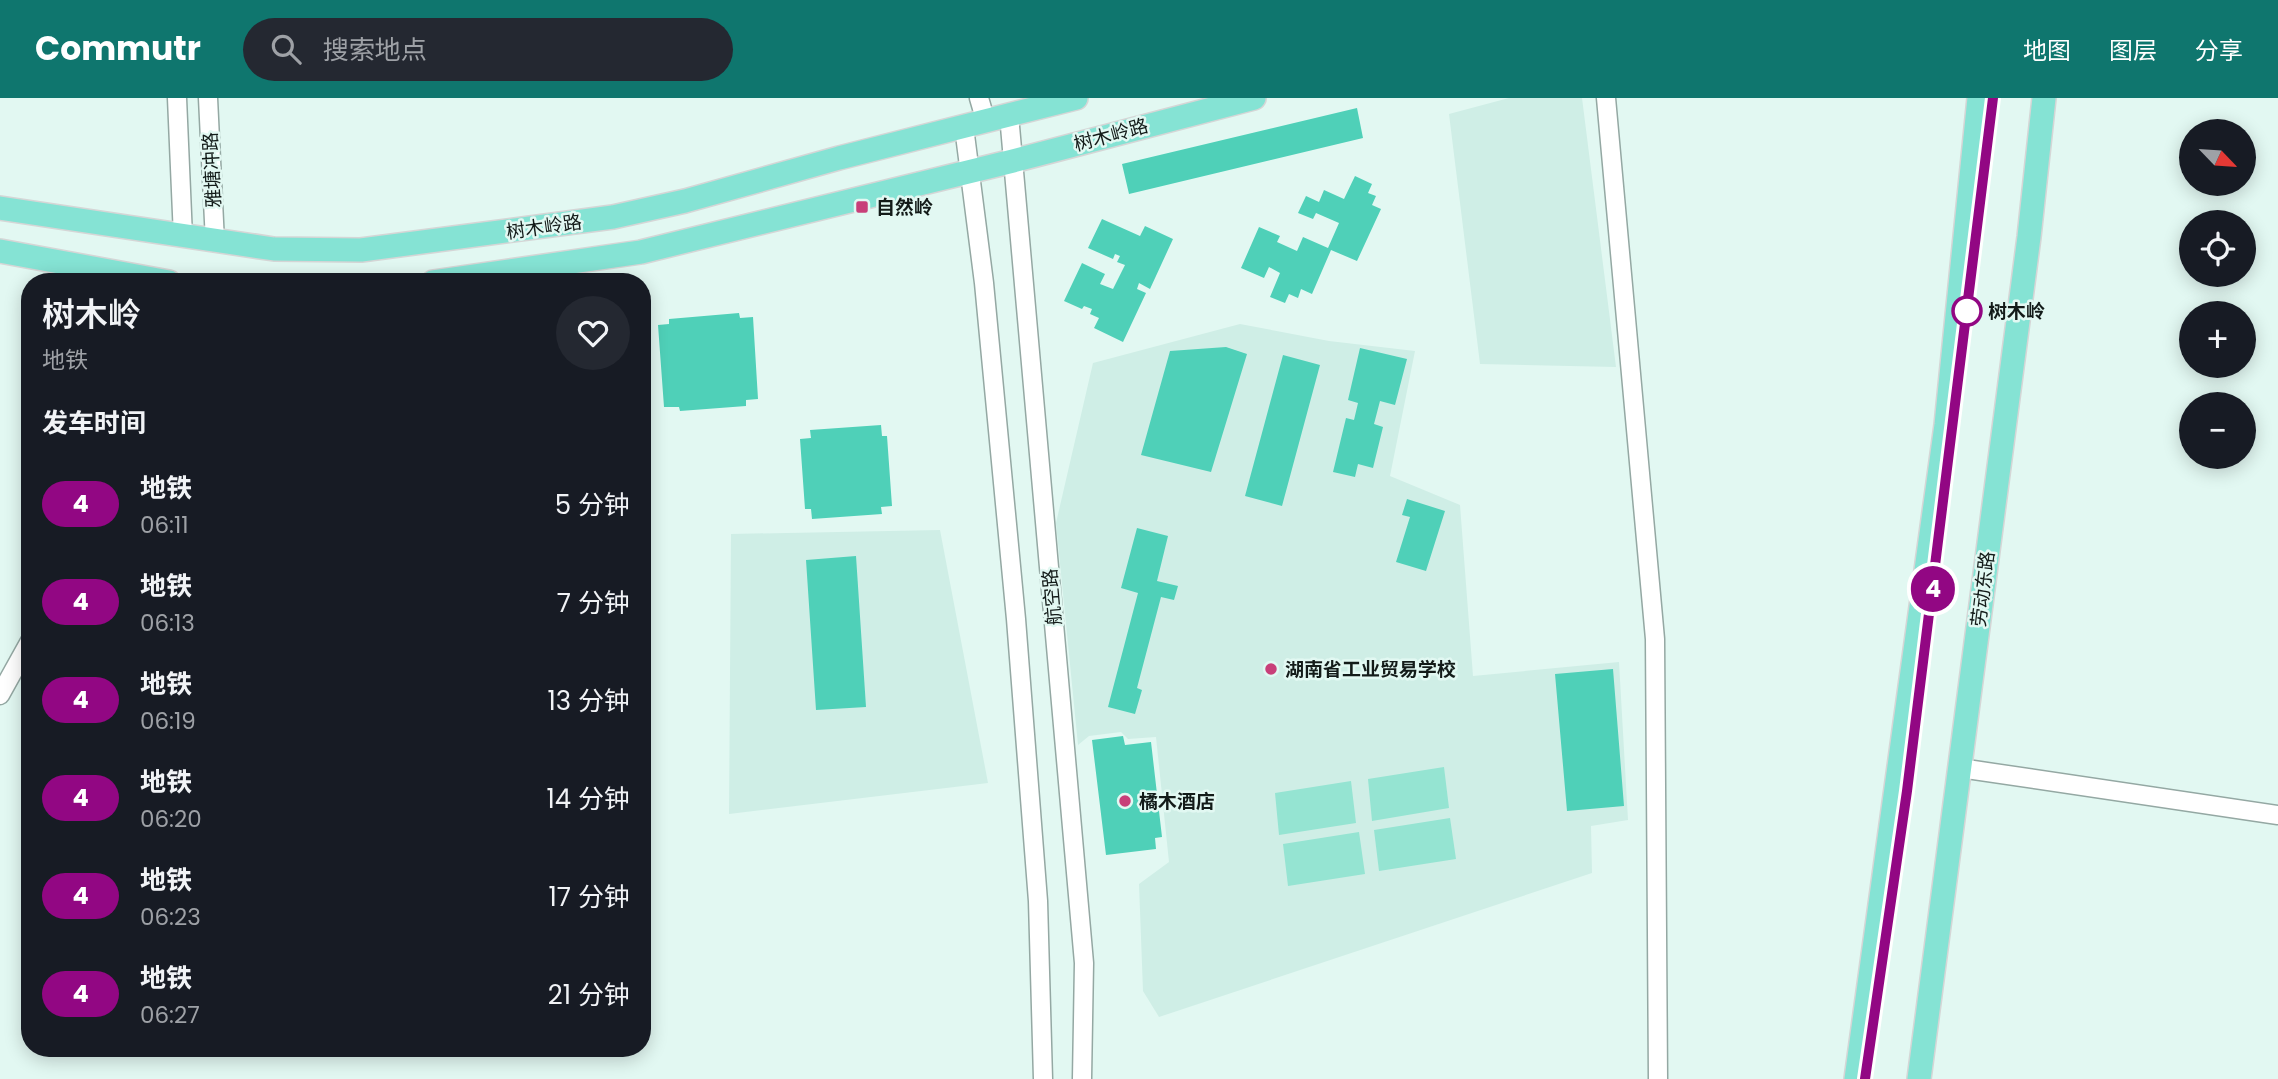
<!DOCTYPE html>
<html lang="zh">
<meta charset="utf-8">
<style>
:root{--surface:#171b24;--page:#242831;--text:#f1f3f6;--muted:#9ea1a6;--accent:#0f766e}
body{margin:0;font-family:Poppins,"Noto Sans SC",sans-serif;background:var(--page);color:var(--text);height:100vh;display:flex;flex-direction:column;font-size:26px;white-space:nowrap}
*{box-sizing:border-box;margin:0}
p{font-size:23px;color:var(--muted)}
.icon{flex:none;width:38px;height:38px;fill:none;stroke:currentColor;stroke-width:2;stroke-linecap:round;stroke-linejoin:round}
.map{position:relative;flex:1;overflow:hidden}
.drawer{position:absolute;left:21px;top:175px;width:630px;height:784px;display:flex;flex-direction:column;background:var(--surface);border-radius:28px;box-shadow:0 4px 18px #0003}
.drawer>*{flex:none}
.badge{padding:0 14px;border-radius:23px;font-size:24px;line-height:46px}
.needle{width:46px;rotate:115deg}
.buttons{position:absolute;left:2179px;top:21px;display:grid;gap:14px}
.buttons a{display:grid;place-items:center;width:77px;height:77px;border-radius:50%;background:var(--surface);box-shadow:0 4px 18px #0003;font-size:35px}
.map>.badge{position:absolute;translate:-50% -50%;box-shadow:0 0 0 4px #fff}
h2{padding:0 21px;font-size:26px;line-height:63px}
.round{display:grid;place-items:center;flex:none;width:74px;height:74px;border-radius:37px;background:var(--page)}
.headline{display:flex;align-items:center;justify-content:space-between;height:119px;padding:0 21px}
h1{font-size:33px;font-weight:600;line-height:52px}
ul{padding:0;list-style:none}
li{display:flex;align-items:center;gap:21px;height:98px;padding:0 21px}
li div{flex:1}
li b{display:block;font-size:26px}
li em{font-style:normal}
li .badge{min-width:77px;font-weight:700;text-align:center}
header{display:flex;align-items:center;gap:42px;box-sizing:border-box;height:98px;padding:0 35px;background:var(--accent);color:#fff}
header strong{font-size:33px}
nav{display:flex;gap:38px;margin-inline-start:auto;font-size:24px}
.search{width:490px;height:63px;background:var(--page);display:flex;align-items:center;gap:18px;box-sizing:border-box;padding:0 24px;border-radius:38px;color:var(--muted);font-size:26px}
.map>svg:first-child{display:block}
.built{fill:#cfeee6}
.green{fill:#95e4d2}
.building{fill:#4fd0b8}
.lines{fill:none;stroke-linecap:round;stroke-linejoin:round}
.minor-casing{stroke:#94a8a3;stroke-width:21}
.major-casing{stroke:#d5d6d6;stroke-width:26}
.minor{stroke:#fff;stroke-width:18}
.major{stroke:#85e3d4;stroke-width:23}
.line-casing{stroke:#fff;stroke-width:16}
.line{stroke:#920783;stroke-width:10}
.poi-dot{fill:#c83f79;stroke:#e2f8f2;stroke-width:2.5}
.stop-dot{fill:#fff;stroke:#920783;stroke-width:3.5}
.labels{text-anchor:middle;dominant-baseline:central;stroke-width:5;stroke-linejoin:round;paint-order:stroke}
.street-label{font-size:19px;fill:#131b19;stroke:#e2f8f2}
.poi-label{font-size:19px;font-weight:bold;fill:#131b19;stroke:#e2f8f2;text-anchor:start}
.stop-label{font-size:19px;font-weight:bold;fill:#131b19;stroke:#e2f8f2;text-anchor:start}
</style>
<header>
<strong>Commutr</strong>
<div class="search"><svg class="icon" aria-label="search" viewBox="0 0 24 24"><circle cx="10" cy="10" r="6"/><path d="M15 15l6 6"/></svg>搜索地点</div>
<nav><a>地图</a><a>图层</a><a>分享</a></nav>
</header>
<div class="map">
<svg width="2278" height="981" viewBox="0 0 2278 981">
<rect width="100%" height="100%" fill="#e2f8f2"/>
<path class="built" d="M1509,0h73l34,269 -136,-3 -31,-250z
M1240,226l89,17 86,10 -25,125 70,29 13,171 146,-14 9,158 -37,6 1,47 -433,144 -16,-26 -4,-107 30,-22 -13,-125 -28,2 -7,-7 -32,4 -11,9 -22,-222 37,-160z
M940,432l48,253 -259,31 2,-280z"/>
<path class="green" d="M1444,669l5,41 -77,13 -4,-42z
M1351,683l5,42 -77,12 -4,-42z
M1450,720l6,41 -77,12 -5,-41z
M1359,734l6,42 -77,12 -5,-42z"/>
<path class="building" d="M1357,10l6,30 -234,56 -7,-30z
M1355,78l17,8 -4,9 8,3 -4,9 9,4 -24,52 -26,-11 -19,44 -11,-5 -3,9 -9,-4 -4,9 -15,-6 10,-24 -11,-6 -5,11 -23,-10 18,-41 21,9 -3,6 20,9 6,-14 25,11 11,-25 -23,-10 -3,6 -15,-6 8,-17 13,6 5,-12 20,9z
M1102,121l38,17 5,-10 28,13 -23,50 -11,-6 -2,6 9,4 -23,49 -29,-14 5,-10 -9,-4 2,-5 -8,-3 -2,3 -18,-8 18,-38 23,11 -5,10 13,5 12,-24 -8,-3 3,-6 -5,-2 -2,5 -25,-11z
M739,215l1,5 13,-1 5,82 -12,1v6l-66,5 -1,-4h-15l-6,-82 11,-1v-5z
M1226,249l21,7 -36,118 -70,-17 29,-104z
M1360,250l47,11 -12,46 -15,-4 -6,23 9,3 -10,41 -15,-4 -3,13 -22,-5 13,-54 8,2 4,-17 -10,-3z
M1283,257l37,10 -38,141 -37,-10z
M881,327l1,11h5l5,70 -11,1 1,7 -70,5 -1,-10h-6l-5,-70 11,-1 -1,-8z
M1407,401l38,12 -19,60 -30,-9 14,-45 -8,-2z
M1137,430l31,8 -11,45 21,5 -4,14 -13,-3 -24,91 5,2 -7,24 -27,-7 30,-114 -17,-5z
M856,458l10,151 -50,3 -10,-150z
M1613,571l11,137 -57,5 -12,-137z
M1123,638l2,9 26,-3 11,95 -7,1 1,11 -50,6 -14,-115z"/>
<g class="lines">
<g class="minor-casing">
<path id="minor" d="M177,0l6,139
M208,0l7,144
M979,0l7,24
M1606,0l49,541 3,440
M1009,17l75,848 -2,116
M964,29l20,156 32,336 22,282 5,178
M0,597l30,-54
M1960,670l318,47"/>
</g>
<g class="major-casing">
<path id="major" d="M0,110l274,41 87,1 252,-33 72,-16 154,-43 237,-60
M0,153l169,31
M433,184l208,-30 372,-91 241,-63
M1856,981l90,-654 33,-327
M1919,981l110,-842 15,-139"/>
</g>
<use href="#minor" class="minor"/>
<use href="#major" class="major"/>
</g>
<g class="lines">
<g class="line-casing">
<path id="line" d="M1865,981l42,-288 86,-693"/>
</g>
<use href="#line" class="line"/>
</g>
<g class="poi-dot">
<rect x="855" y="102" width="14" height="14" rx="3.5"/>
<circle cx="1271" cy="571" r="7"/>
<circle cx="1125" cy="703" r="7"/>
</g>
<circle class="stop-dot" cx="1967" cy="213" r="14"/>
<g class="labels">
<g class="street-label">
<text transform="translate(1111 37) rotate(-15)">树木岭路</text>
<text transform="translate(212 72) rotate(-93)">雅塘冲路</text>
<text transform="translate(544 129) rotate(-8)">树木岭路</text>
<text transform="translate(1983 491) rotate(-83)">劳动东路</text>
<text transform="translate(1052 499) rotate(-95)">航空路</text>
</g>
<g class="poi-label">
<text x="876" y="109">自然岭</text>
<text x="1285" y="571">湖南省工业贸易学校</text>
<text x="1139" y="703">橘木酒店</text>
</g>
<g class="stop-label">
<text x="1988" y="213">树木岭</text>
</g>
</g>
</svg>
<div class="buttons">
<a><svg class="needle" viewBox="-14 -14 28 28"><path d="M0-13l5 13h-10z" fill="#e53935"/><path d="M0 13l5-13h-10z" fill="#9ea1a6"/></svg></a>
<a><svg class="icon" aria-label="locate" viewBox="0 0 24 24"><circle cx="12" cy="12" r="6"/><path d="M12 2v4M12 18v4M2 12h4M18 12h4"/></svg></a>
<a>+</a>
<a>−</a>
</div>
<b class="badge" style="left:1933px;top:491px;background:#920783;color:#fff">4</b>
<section class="drawer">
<div class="headline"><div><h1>树木岭</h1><p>地铁</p></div><a class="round"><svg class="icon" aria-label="heart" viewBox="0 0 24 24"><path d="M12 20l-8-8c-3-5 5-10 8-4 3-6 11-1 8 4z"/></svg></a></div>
<h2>发车时间</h2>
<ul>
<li><span class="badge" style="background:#920783;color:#fff">4</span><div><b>地铁</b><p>06:11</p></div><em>5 分钟</em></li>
<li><span class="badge" style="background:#920783;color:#fff">4</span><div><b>地铁</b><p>06:13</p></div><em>7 分钟</em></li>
<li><span class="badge" style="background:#920783;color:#fff">4</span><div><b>地铁</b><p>06:19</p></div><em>13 分钟</em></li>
<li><span class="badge" style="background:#920783;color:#fff">4</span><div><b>地铁</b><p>06:20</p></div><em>14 分钟</em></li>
<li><span class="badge" style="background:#920783;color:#fff">4</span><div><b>地铁</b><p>06:23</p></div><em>17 分钟</em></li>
<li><span class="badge" style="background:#920783;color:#fff">4</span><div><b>地铁</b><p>06:27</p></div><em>21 分钟</em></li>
</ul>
</section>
</div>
